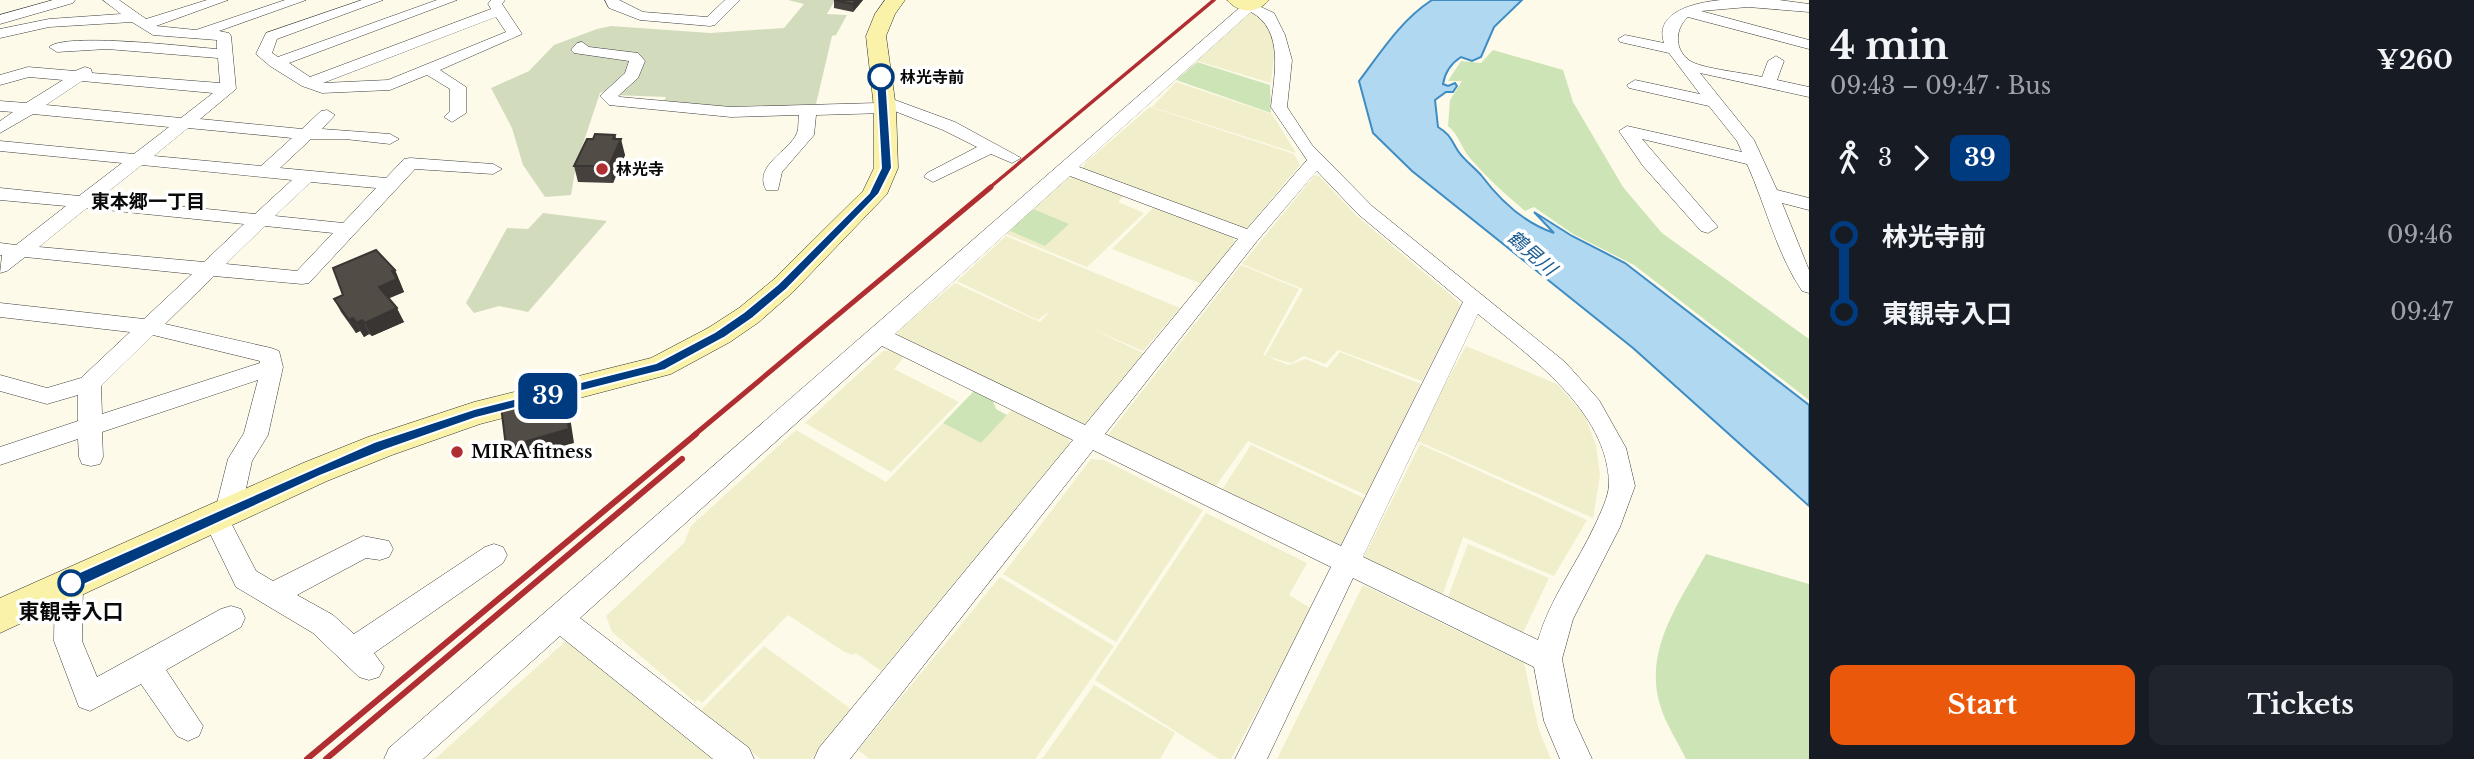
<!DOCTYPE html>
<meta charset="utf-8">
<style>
:root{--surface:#171b24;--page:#20242c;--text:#f1f3f6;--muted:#9ea1a6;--accent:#ea580c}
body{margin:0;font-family:"Libre Baskerville","Noto Sans JP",serif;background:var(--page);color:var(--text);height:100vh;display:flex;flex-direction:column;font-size:26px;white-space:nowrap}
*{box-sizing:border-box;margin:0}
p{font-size:23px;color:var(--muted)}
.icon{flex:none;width:38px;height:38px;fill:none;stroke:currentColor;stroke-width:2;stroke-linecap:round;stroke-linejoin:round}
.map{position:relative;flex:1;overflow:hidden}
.drawer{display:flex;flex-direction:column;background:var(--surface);width:665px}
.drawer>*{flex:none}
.badge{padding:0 14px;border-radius:10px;font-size:24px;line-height:46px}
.map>.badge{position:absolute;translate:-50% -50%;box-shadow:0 0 0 4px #fff}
.legs{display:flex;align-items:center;gap:10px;height:77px;padding:0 21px;font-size:23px}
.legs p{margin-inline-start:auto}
.summary{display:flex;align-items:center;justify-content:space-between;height:119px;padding:0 21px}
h1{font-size:38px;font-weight:700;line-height:52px}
.primary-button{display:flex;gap:14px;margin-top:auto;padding:14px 21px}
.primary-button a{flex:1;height:80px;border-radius:14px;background:var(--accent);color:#fff;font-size:28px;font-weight:700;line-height:80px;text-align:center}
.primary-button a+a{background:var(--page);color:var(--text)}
ul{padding:0 21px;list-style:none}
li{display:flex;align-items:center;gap:24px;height:77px;font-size:26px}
li i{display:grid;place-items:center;width:10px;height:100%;margin:0 9px;background:currentColor}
li i::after{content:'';width:18px;height:18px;margin:-9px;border:5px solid;border-radius:50%;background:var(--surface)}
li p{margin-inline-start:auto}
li:first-child i{background:linear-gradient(#0000 50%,currentColor 0)}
li:last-child i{background:linear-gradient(currentColor 50%,#0000 0)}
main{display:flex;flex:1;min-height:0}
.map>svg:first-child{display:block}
.farmland{fill:#f1eecb}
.green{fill:#cde5b6}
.cemetery{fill:#d2dcbd}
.water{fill:#b1d8f1;stroke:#3d8cc3;stroke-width:2}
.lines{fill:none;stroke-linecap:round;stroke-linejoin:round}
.street-casing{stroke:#3d3d3d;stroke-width:1}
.secondary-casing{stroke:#2c2c2c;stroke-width:1}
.street{fill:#fff;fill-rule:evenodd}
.secondary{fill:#f9f2a8;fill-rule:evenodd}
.rail-far2{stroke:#b02d31;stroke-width:3.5}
.rail-far1{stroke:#b02d31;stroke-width:5}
.rail{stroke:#b02d31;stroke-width:6}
.wall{fill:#47413d}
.shaded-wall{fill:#393532}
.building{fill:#524c47;stroke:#393532;stroke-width:2}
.line-1{fill:#003b80;stroke:#fff;stroke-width:2}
.stop-1-dot{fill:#fff;stroke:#003b80;stroke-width:3.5}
.poi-dot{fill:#b02d31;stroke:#fff;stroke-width:2.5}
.labels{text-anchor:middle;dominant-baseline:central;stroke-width:7;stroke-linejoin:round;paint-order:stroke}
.far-stop-label{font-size:16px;font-weight:bold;fill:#0a0a0a;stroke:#fff;text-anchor:start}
.far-poi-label{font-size:16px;font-weight:bold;fill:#0a0a0a;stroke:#fff;text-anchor:start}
.poi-label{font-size:18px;font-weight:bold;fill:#0a0a0a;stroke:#fff;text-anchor:start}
.neighbourhood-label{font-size:19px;font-weight:bold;fill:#0a0a0a;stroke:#fff}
.water-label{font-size:19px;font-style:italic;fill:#1d5d92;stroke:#fff}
.near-stop-label{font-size:21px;font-weight:bold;fill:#0a0a0a;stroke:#fff}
</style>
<main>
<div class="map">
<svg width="1809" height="759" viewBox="0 0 1809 759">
<rect width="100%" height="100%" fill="#fefae9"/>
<path class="farmland" d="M1252,11l11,9 9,18 2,16 -3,29 -74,-22z
M1176,82l96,32 24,39 -144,-46z
M1150,107l144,47 6,11 -53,63h-8l-158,-57 3,-7z
M1315,175l4,1 38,40 102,86 1,7 -38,72 -84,-31 -13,14 -21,-8 -13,7 -26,-7 24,9 17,-6 21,9 13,-16 81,32 -53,112 -120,-55 -35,49 -106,-54 134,-171 58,24 -36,66 2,1 38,-67 -61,-25z
M1075,177l49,18 -6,7 26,11 -57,54 -81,-33 59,-56z
M1154,207l78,30 4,6 -34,41 -90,-35z
M1006,236l174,72 -37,43 -53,-23 55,26 -64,76 -183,-91 -1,-8 58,-48 85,39 11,-12 -13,10 -81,-39z
M1466,346l91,38 28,32 11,29 4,30 -7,43 -178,-78z
M892,350l13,6 -11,13 65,33 -68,70 -86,-49 78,-72z
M1014,407l53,27 3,10 -189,227 -25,-18 -4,2 -9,-4 -55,-36 -86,88 -4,-3 -3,2 -83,-70 -6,-16 78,-73 7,-17 105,-96 90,52 57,-59 38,20z
M1420,444l167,76 -33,56 -91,-39 -23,65 -78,-41z
M1251,445l115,54 -27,53 -121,-56z
M1091,459l13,1 99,50 -87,132 -113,-68z
M1206,513l101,50 -18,32 23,14 -81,150h-12l-124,-79z
M1468,544l81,34 -30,63 -74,-36z
M1000,577l114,69 -79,113h-165l-12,-9z
M1363,585l161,78 15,67 12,29h-274z
M569,638l154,121h-288z
M764,646l87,63 -40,50h-50l-62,-47z
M1094,685l81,48 -15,26h-118z"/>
<path class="green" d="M1493,50l70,20 10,32 50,85 39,46 147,106v61l-175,-135 -61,-31 -39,-27 -9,4c-20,-17 -39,-34 -56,-54 -8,-10 -10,-22 -21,-31l2,-26 12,-19h-14l13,-20 20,2z
M1197,62l73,23 1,28 -95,-33z
M1033,209l36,15 -24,22 -37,-16z
M974,391l19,10 3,8 11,6 -26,28 -38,-20z
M1706,554l103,30v175h-123c-8,-17 -21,-36 -26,-54 -17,-56 21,-105 46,-151z"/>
<path class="cemetery" d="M788,0h47l-8,14 20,1 -11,20 -4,1 -16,68 -87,3 -67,-2 4,-8 -53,-2 -1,-7 -12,5 -24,72 -5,30 -26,2 -22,-32 -11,-37 -21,-40 38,-17 25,-26 43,-16 14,-3 99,7 74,-5 20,-24z
M543,213l64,8 -79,91 -29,-6 -25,7 -8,-10 41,-75 21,1z"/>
<path class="water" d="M1432,0h90l-28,27 -13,30 -9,4 -11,-4c-11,7 -16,15 -18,27l5,2 7,-3 2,3 -4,6h-7l-11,8 3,27c12,7 13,13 20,24 6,9 16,16 23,24 18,24 43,48 73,58l-20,-21 38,24 53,27 184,142v101l-176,-158 -221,-177 -39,-38 -14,-52c22,-29 42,-61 73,-81z"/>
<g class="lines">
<g class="street-casing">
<path id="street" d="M53,0h22l-2,3 -73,21v-9z
M103,0h16l27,19 61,-19h21l-72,26 40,4 89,-30h21l-87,31 10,2 2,3 5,53 -36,30 102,10 19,-18 6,-1 8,5 -13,14 68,5 9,5 -9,5 -45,-5h-34l-31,29 106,10 18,-19 6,-1 83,6 9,5 -9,5 -78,-5 -106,114 -7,1 -88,-8 -49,48 106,24 8,3 4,16 -15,68 -16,26 -11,50 -4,7 -7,3 26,50 17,10 90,-45 26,5 4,8 -4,8 -9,3 -14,-2 -69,37 36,20 21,19 131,-87 9,-3 9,3 4,8 -4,8 -129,90 10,14 -5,10 -10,3 -10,-3 -46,-44 -77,-46 -34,-70 4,-7 10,-3 12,-48 16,-26 14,-53 -156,52 1,25 -3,7 -9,2 -9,-2 -3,-7 -1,-18 -78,26v-18l78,-26v-26l-31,9 -47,-13v-16l47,13 34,-10 49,-46 -130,-15v-14l144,16 48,-45 -167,-17 -18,14 -7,2 2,-18h-2v-12l16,2 50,-39 -66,-6v-12l79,8 43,-33 -122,-12v-10l134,13 35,-27 -136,-13 -33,19v-12l13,-9 -13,-1v-10l26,2 37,-23 -34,-3 -29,8v-10l28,-8 47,4 10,-4 6,2 1,4 128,10 -2,-25 -111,-9 -50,3 -8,-5c16,-15 141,0 168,2v-9l-64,-5 -21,-13 -83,5 -49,11v-9l49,-10 72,-5zM82,81l131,12 -32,25 -135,-13zM188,128l104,10 -31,28 -107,-10zM142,165l150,15 -37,34 -155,-16zM311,182l65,6 -33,35 -68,-7zM87,208l157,16 -40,38 -165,-15zM265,226l68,7 -36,38 -71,-7zM153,335l107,26v2l-158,51 -1,-28z
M362,0h21l-106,39 -5,14 6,4 159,-57h20l-168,63 21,14 181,-68 -3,-5 3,-4h14l-3,4 20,30 -82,36 26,17v26l-14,9 -8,-5 6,-6v-22l-23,-14 -37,15 -68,3 -20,-7 -32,-20 -14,-12 10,-21zM496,17l10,15 -118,48 -65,3z
M605,0h14l24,12 64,5 18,-17h15l-25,25 -5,1 -70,-6 -31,-12z
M1721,0h58l30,4v8l-61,-5 -47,4 108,29v9l-121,-32c-14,12 -14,35 4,45 14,7 53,11 70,15l6,-16 8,-5 8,5 -7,19 32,7v10l-109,-24 54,67 23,50 32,8v12l-27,-7 27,67v23l-7,-2c-26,-39 -36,-85 -55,-127l-105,-25 76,88 -10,6 -7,-2 -58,-65 -24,-35 8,-5 115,26 -5,-11 -28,-35 -80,-18 -2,-3 8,-5 65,14 -31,-41 -49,-11 -2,-3 7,-4 39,8c-11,-32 34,-41 57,-43z
M1250,2l24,11 11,22 7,25 -5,47 25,38 60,61 193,156 34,38 27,48 9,38 -15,41 -47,92 -11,40 12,61 18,39h-32l-16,-38 -10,-54 -181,-89 -86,181h-32l96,-192 -238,-117 -243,309h-36l5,-11 254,-308 -191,-94 -302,272 169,130 5,11h-41l-153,-123 -137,123h-39l5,-11 856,-745zM1251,12c34,18 23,64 20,95l36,53 -60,69 -168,-62zM1317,171l41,43 105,88 -122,244 -236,-112 152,-193zM1070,176l168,63 -153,186 -190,-91zM1478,314c51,42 130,97 131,170 0,12 -9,30 -14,41 -18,39 -45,73 -57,115l-175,-83z
M582,42l7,5 49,6 7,8 -7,17 -20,18 2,1 111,10 146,-4 1,-5 6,-2 71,26 66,36 -9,5 -21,-9 -58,28 -9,-5 3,-4 50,-26 -34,-17 -51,-20 -7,3 -69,2 -2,20 -32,37 -4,18h-12c-13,-25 23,-38 31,-57 2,-5 1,-13 2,-18l-68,2 -122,-12 -9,-9 25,-23 4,-12 -55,-8 -3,-3 6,-7z
M69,572l10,4 4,8 -1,57 15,36 124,-68 10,-3 10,3 4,9 -4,9 -75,43 37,56 -4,10 -11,5 -11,-5 -36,-52 -51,27 -11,-4 -25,-66 1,-57 4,-8z"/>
</g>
<g class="secondary-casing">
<path id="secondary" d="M885,0h20l-10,14 -9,22 10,72 2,60 -11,26 -94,98 -34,30 -29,20 -59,32 -191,50 -88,31 -65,26 -327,152v-35l303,-135 65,-26 106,-35 177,-44 57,-30 31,-20 34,-28 90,-89 11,-23v-60l-8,-72 9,-22z
M1227,0h42c-12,14 -30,14 -42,0z"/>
</g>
<use href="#street" class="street"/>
<use href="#secondary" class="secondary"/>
<path class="rail-far2" d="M988,189l226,-189"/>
<path class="rail-far1" d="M693,436l298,-249"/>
<path class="rail" d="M307,759l389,-325
M326,759l356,-300"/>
</g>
<path class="wall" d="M834,0h29l-10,12 -19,-4z
M615,135l1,4 9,16 -12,28 -35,-1 -4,-16z
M395,270l9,22 -15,6 15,24 -32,14 -3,-2 -5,3 -4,-6 -4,2 -15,-21 -7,-13z"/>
<path class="shaded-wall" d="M857,0h6l-10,12v-8z
M615,135l3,11 3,-7 4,16 -12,28 -4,-17 4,-27z
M395,270l9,22 -19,8 -6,-13 13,-16z
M397,308l7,14 -32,14 -7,-13z
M353,318l7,13 -4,2 -7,-13z
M362,320l7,14 -5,3 -7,-14z
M563,390l5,14 6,39 -62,17 -6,-13z"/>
<path class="building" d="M834,0h23l-4,4z
M595,134l20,1 -2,4h8l-12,27h-35l13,-27h6z
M376,250l19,20 -3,1 5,8 -18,8 18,21 -32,15 -3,-3 -5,3 -4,-5 -4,2 -15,-21 9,-4 -10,-27z
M563,390l6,39 -63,18 -5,-41z"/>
<path class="line-1" d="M881,74l5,3 6,91 -13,26 -92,95 -34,29 -29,20 -59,32 -189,48 -91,32 -65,26 -243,112h-11l-3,-5 3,-5 308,-136 100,-33 182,-46 59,-31 29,-20 34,-28 91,-91 12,-25 -5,-91z"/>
<g class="stop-1-dot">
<circle cx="881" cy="77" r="12"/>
<circle cx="71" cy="583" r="12"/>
</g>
<g class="poi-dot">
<circle cx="602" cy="169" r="7"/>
<circle cx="457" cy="452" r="7"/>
</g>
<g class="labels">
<g class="far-stop-label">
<text x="900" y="77">林光寺前</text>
</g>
<g class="far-poi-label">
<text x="616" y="169">林光寺</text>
</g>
<g class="poi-label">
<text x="471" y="452">MIRA fitness</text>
</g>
<g class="neighbourhood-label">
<text x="148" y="201">東本郷一丁目</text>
</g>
<g class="water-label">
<text transform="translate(1532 253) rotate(41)">鶴見川</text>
</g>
<g class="near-stop-label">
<text x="71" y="612">東観寺入口</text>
</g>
</g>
</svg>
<b class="badge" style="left:548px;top:396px;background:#003b80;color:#fff">39</b>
</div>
<section class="drawer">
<div class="summary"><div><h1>4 min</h1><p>09:43 – 09:47 · Bus</p></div><b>¥260</b></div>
<div class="legs"><svg class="icon" aria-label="walk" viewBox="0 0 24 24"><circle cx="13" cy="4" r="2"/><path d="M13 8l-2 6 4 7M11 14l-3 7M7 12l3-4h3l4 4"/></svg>3<svg class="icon" aria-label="forward" viewBox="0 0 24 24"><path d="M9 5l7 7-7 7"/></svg><b class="badge" style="background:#003b80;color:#fff">39</b></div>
<ul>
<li><i style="color:#003b80"></i><b>林光寺前</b><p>09:46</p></li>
<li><i style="color:#003b80"></i><b>東観寺入口</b><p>09:47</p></li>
</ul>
<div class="primary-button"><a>Start</a><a>Tickets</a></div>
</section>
</main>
